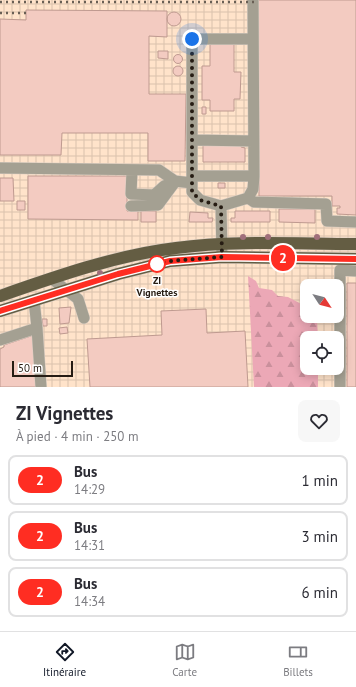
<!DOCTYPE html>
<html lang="fr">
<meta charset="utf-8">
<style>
:root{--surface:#fff;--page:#f7f7f7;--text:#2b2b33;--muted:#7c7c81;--line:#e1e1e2;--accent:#111827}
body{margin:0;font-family:"PT Sans",sans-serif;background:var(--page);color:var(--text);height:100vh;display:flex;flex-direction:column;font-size:15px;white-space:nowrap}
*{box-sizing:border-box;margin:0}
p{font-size:13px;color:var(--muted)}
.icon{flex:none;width:22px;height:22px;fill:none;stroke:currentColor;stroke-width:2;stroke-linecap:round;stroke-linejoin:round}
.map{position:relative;height:387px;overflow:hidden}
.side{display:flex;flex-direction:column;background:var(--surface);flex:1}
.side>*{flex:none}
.badge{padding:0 8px;border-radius:13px;font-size:14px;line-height:26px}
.needle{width:26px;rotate:126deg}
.tools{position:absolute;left:300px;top:279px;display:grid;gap:8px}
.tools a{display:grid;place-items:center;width:44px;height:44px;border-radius:8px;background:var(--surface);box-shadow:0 2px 10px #0003;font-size:20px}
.scale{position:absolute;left:12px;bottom:10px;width:61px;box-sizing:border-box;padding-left:4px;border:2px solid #261c13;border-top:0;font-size:11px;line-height:14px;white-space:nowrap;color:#261c13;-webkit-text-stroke:3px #fff;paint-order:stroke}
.you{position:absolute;width:20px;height:20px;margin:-10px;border:3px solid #fff;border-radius:50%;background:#1a73e8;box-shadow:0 0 0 6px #1a73e833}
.map>.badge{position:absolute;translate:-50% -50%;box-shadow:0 0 0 2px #fff}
.round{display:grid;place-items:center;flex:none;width:42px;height:42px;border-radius:8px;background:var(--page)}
.overview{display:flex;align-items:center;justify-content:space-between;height:68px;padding:0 16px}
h1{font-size:19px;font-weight:700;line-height:30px}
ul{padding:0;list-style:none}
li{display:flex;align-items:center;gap:12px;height:50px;margin:0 8px 6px;padding:0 8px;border:2px solid var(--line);border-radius:8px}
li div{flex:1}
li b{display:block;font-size:15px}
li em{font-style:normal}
li .badge{min-width:44px;font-weight:700;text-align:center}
.tab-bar{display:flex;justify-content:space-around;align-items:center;height:56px;border-top:1px solid var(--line);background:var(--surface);font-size:11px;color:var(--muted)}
.tab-bar a{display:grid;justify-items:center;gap:2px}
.tab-bar .current{color:var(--accent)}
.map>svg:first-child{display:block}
.industrial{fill:url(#industrial-grid);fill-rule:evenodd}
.forest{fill:url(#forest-firs)}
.building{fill:#f3cbc1;stroke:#bf9a90}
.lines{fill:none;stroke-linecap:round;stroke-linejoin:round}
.minor-casing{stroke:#dacec4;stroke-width:12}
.major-casing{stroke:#dacec4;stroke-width:13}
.minor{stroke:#a4a092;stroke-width:11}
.major{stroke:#645d43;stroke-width:12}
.rail{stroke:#695f55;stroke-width:2.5;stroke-dasharray:2 4;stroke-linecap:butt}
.tree{fill:#a06f7b}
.line-casing{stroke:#fff;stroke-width:9}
.line{stroke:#ff2d22;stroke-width:6}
.walk{stroke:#261c13;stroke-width:4;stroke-dasharray:0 7.2}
.stop-dot{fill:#fff;stroke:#ff2d22;stroke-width:2}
.labels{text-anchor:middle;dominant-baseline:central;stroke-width:3;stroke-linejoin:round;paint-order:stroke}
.stop-label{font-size:10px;font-weight:bold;fill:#261c13;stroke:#fff}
</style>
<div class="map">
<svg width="356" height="387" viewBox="0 0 356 387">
<defs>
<pattern id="industrial-grid" width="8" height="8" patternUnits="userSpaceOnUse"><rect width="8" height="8" fill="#ffe3ca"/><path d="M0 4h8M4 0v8" fill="none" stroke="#dac2ad"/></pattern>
<pattern id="forest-firs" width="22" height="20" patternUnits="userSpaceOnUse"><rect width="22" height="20" fill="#eca8b6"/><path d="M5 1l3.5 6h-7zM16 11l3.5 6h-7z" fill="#ca909c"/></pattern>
</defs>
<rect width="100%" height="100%" fill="#fcf0e6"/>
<path class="industrial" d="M0,0h356v387h-356zM307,286h30v30h-30zM307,338h30v30h-30z"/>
<path class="forest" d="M248,276l8,5 3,7 13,2 6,6 10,1 19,10v9h8l2,3 1,19h-11v30h11v19h-64z"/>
<path class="building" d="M258,0h98v215l-19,-1v-6h3v-2h-8v-10h-73z
M26,10l141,1v26l-18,-1v58h37l-1,67h-37v-28h-86l-1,22h-61v-136l26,1z
M167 19a7 7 0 1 1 14 0a7 7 0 1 1-14 0Z
M210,42h24v30h7l-1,27h-6v12h-24v-11h-8v-34h8z
M158,51h10v8l-10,-1z
M173.5 59a4.5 4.5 0 1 1 9 0a4.5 4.5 0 1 1-9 0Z
M173 71a5 5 0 1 1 10 0a5 5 0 1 1-10 0Z
M202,107h4v7h-4z
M203,145h38v2l4,1v14h-42z
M28,176h99v35h11v9l-110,-1z
M0,178h13l1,23h-14z
M218,183h7v5h-7z
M17,201h8v9h-8z
M279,209h36v14l-36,-1z
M141,211h15v11h-15z
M235,211h35v11h-39v-4h4z
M190,212l18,1v5h5l-1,4h-23z
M347,283h9v104h-9z
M71,307l-2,16 -9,1 -1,-16z
M206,309l1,24 38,-2 3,56h-158l-3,-48 75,-4 -1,-24z
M42,319h5v7h-4z
M67,327l1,6 -8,1 -1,-6z
M34,335l3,52h-37v-38l4,-2v-2z"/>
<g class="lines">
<g class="minor-casing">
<path id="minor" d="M253,0l1,176
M192,140l61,1
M0,168l159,2 16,11 17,2
M132,171l-1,23 23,1 10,-9 11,-5
M192,176v-137h61
M248,198l6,4 72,2 1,17 29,1
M131,206l27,-1 17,-23
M221,206l-21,-6 -8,-8v-16h62l-1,13 -5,9 -27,8 1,51
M52,279l26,20 6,19
M37,328l4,59
M0,340l37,-12 -3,-28
M340,387v-117l16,1"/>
</g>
<g class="major-casing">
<path id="major" d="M0,296c57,-20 117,-41 176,-48 60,-8 120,-4 180,-4
M0,311l118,-37 52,-13 52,-4 134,2"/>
</g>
<use href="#minor" class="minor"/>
<use href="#major" class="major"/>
<path class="rail" d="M0,2h258
M0,13h26"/>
</g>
<g class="tree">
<circle cx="243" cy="237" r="3"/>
<circle cx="268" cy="237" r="3"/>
<circle cx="317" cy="237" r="3"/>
<circle cx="100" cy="273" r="3"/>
</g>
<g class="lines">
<g class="line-casing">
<path id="line" d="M0,311l118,-37 52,-13 52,-4 134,2"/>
</g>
<use href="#line" class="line"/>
<path class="walk" d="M157,264l13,-3 52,-4 -1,-51 -21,-6 -8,-8v-153"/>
</g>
<circle class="stop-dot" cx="157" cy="264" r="8"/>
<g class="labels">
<g class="stop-label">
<text x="157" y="280">ZI<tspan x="157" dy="12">Vignettes</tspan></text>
</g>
</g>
</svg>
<div class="tools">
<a><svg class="needle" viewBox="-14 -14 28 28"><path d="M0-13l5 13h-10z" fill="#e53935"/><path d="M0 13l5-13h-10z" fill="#7c7c81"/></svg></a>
<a><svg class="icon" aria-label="locate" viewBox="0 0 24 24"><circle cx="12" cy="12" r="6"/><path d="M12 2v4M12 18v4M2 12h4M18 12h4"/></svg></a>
</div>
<div class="scale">50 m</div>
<div class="you" style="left:192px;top:39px"></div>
<b class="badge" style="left:283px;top:258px;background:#ff2d22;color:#fff">2</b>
</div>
<section class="side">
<div class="overview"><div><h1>ZI Vignettes</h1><p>À pied · 4 min · 250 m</p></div><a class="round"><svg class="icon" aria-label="heart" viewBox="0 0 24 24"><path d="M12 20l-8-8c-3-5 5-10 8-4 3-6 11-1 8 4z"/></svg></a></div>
<ul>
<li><span class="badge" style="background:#ff2d22;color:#fff">2</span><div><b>Bus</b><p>14:29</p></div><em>1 min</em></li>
<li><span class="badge" style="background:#ff2d22;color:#fff">2</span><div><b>Bus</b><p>14:31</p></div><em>3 min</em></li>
<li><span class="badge" style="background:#ff2d22;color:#fff">2</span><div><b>Bus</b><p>14:34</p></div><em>6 min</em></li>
</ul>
</section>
<nav class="tab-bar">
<a class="current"><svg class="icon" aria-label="directions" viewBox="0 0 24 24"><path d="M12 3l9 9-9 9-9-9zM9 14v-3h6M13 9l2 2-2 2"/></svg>Itinéraire</a>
<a><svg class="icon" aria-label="map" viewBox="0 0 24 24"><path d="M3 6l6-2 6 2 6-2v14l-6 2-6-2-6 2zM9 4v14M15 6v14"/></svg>Carte</a>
<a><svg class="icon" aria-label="tickets" viewBox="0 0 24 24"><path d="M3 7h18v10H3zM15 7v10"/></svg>Billets</a>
</nav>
